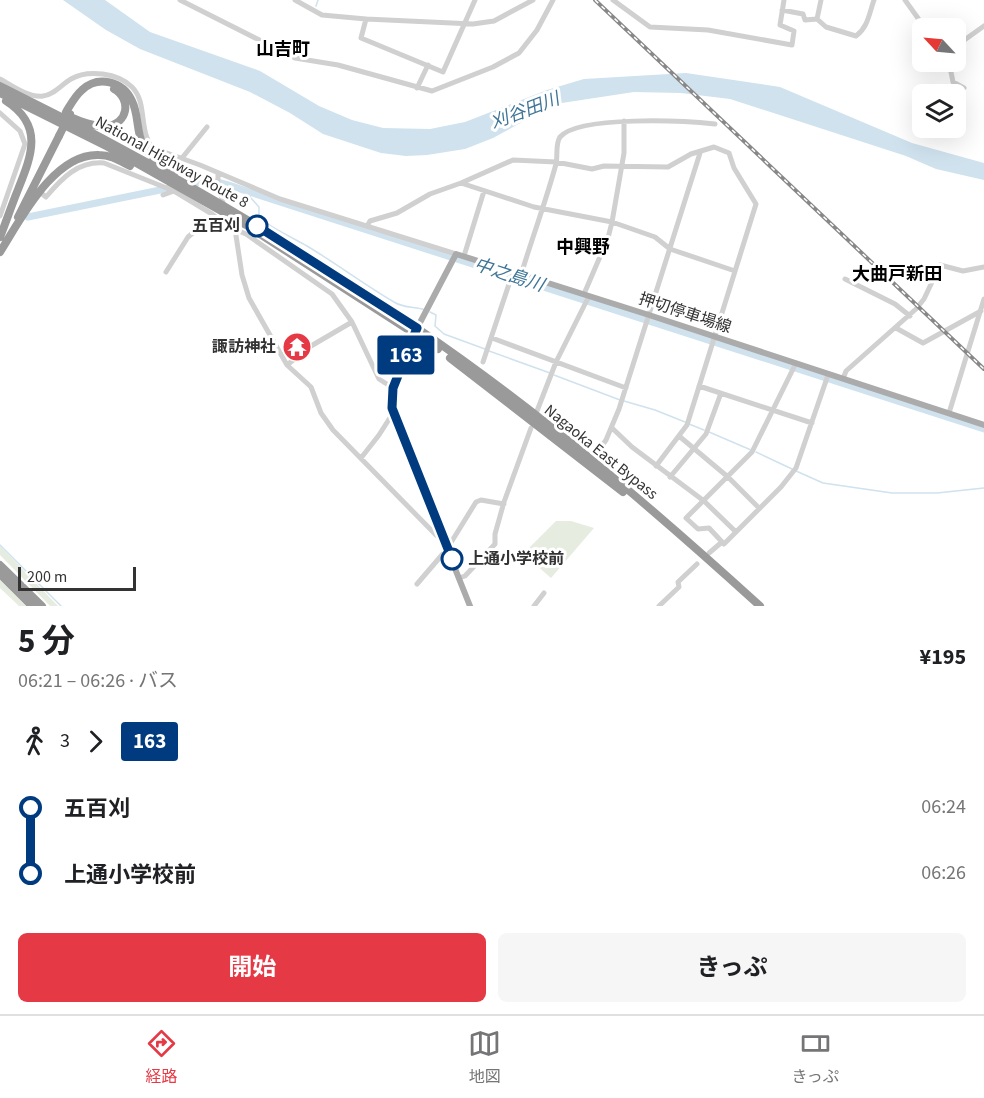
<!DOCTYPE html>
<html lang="ja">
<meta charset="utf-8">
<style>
:root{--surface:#fff;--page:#f6f6f6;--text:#202124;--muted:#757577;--line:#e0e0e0;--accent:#e63946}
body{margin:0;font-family:"Source Sans 3","Noto Sans JP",sans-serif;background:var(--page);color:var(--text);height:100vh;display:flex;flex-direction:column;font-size:22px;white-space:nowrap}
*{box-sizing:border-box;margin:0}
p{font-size:20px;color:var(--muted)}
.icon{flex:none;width:33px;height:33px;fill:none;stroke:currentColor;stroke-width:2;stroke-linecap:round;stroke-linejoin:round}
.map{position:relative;height:606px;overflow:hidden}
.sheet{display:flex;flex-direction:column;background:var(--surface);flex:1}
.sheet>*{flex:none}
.badge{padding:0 12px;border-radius:4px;font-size:21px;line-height:39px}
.needle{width:39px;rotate:296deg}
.controls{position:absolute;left:912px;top:18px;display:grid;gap:12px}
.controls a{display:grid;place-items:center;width:54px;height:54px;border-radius:9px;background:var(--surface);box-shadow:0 6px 24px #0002;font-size:30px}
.scale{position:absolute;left:18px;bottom:15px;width:118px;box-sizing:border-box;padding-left:6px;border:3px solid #333;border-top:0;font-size:16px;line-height:21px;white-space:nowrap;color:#333;-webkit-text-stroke:4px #fff;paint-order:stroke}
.map>.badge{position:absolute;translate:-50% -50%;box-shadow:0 0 0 3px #fff}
.legs{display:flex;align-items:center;gap:9px;height:66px;padding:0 18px;font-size:20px}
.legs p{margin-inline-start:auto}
.headline{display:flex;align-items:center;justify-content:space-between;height:102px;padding:0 18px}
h1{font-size:33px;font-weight:700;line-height:45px}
.cta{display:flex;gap:12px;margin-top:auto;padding:12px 18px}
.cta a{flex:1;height:69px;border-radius:9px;background:var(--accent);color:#fff;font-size:24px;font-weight:700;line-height:69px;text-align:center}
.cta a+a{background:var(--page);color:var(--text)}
ul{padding:0 18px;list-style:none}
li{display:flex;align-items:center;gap:21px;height:66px;font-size:22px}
li i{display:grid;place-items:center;width:9px;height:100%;margin:0 8px;background:currentColor}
li i::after{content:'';width:15px;height:15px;margin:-8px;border:4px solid;border-radius:50%;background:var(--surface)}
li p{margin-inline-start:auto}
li:first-child i{background:linear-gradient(#0000 50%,currentColor 0)}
li:last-child i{background:linear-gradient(currentColor 50%,#0000 0)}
.menu{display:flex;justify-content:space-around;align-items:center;height:84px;border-top:2px solid var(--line);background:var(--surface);font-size:16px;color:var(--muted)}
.menu a{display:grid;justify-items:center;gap:3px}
.menu .current{color:var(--accent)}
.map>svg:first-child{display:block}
.green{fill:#e6ecdf}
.water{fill:#cfe2ee}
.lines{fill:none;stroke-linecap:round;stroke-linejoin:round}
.stream{stroke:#cfe2ee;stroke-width:1.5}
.river{stroke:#cfe2ee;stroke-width:7}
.minor{stroke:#d0d0d0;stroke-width:5}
.major{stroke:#ababab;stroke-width:6}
.highway{stroke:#9a9a9a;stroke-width:8}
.rail-casing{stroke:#888;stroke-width:4}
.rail{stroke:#fff;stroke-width:1.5;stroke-dasharray:4.5;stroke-linecap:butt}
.highway-bridge{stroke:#9a9a9a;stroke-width:8}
.line-1-casing{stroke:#fff;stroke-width:14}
.line-1{stroke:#003b80;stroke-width:9}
.stop-1-dot{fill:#fff;stroke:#003b80;stroke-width:3}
.labels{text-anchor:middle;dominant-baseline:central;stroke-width:6;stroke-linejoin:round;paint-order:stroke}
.street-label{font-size:16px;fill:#333;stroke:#fff}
.stop-label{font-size:16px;font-weight:bold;fill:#333;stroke:#fff;text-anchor:end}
.poi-label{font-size:16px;font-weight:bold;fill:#333;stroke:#fff;text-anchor:end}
.neighbourhood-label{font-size:18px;font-weight:bold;fill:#000;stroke:#fff}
.water-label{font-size:18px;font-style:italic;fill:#3f7597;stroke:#fff}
</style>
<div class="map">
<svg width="984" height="606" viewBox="0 0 984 606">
<rect width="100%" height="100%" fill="#fff"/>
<path class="green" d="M556,521h15l23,7 -43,50 -24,-21v-7z
M0,546l58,60h-8l-50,-51z
M0,580l26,26h-7l-19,-18z"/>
<path class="water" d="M63,0h42l45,32 110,39 59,35 33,14 31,8 47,1 35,-7 82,-32 37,-11 102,-6 94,14 132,56 72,20v17l-48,-11 -30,-13 -176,-57 -49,-6 -47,-1 -79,12 -62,34 -28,11 -38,6 -21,1 -25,-3 -58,-19 -33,-21 -40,-21 -110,-43 -34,-19z"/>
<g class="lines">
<path class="stream" d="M316,6l2,-6
M252,192l-2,5 9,10v11c15,11 32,19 48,28 30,18 58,39 87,56 11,7 23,4 31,8
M430,312l6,3 -1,11 9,8 41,15
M489,351l61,22
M554,375l66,25
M624,401l31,9 30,12
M689,424l15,6
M709,432l42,18
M756,452l36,17
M796,471l27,12 69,10h45l47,-5
M0,545l61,61"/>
<path class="river" d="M184,185c25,-5 34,-5 59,5l741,239
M28,217l142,-29"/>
<path class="minor" d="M180,0l115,58 43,7 94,26 61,-24 26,-14 18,-23 16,-30
M295,0l27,15 44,4 107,5 21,-3 39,-21
M613,0l37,27 58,3 84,15 2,-14 -14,-6 4,-25
M905,0l20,28
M782,10l21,4 2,6 12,-1 9,8 30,9c12,-9 13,-22 18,-36
M366,19l-5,19 82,34 32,-72
M817,19l4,-19
M956,46l28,-20
M949,62l4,20 11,6
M0,79c11,6 29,19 43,17 11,-1 19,-12 28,-17 17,-10 47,-6 61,8 16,16 6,44 21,61l47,17 80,34 176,55
M417,88l11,-23
M0,113l20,18 5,13 -25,72
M182,158l25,-31
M218,173v12l6,21
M461,183l52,-23 43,2 36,7 12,-3 64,1 23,-13 23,-7 15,6 5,15 22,36 -69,221 -31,41
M41,193l5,4c16,-19 32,-36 58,-34l70,28 38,23 13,11 21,9 86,60 20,28 27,57 14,9
M163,195l11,-4
M367,226l3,-5 27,-8 33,-19 31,-11 73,24 78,15 43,15 15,12 65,22
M235,229l7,46 7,23 38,67
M464,256l20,-65
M166,272l22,-35 25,-21
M521,275c11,-37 25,-74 35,-111 2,-8 -1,-20 4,-27 19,-22 126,-16 155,-13
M845,279l50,25 15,12
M584,294l24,-56 4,-16 12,-69v-32
M352,322l-41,24 -24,19 24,22 10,26 12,17 103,105 7,4
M896,328l27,15 58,-32
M492,338l134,50
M483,362l30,-90
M796,363l-44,89 -66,66 12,11 11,-1 15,16 57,-57 15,-19 32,-93
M843,379l3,-8 70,-62 8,-10 16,-34 23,6 21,-4
M699,386l113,37
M537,411l19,-49 33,-66
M949,413l35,-114
M612,428l20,19 72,54 32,31
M679,436l49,41 31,31
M361,458l18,-23 14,-22
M592,460l14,-20 13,-31 81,-256
M670,477l36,-43 15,-41
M709,553l13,-11
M459,578l6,-2 30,-32v-10l9,-32 27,-74
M417,584l30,-35 29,-47 5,-2 23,4
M534,606l10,-13
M659,606l20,-19 -1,-5 19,-18"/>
<path class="major" d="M470,606l-70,-175 -8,-23 1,-20 21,-54 42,-80 193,61 335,110"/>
<path class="highway" d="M0,86c41,21 83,41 124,64 101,54 198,114 293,178 122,83 234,179 343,278
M0,93l108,54 138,78 192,124
M66,112c5,-8 9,-16 16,-22 16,-15 41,-9 50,11 7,14 4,30 11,44 7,12 20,21 31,28
M68,116c12,5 25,11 38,10 22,-1 26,-27 8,-37
M18,217l41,-81
M0,237c6,-15 11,-30 17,-45 14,-35 28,-66 -11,-91
M0,252c21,-33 54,-99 99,-97 12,0 21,6 31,11
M450,358l173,134
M0,565l42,41
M0,574l32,32"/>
<g class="rail-casing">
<path id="rail" d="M595,0l389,369"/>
</g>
<use href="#rail" class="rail"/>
<path class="highway-bridge" d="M59,136l11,-22"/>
</g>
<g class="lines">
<g class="line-1-casing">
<path id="line-1" d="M257,226l160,102 -24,60 -1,20 60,151"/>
</g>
<use href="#line-1" class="line-1"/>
</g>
<defs>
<g id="temple-disc" transform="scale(1.5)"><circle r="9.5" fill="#e63946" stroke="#fff"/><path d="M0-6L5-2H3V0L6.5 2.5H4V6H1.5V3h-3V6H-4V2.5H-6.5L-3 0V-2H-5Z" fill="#fff"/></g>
</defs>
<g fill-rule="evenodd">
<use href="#temple-disc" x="297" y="347"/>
</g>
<g class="stop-1-dot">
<circle cx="257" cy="226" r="10"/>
<circle cx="452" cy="559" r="10"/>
</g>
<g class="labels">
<g class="street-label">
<text transform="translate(172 162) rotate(29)">National Highway Route 8</text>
<text transform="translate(685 313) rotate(18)">押切停車場線</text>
<text transform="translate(601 452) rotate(39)">Nagaoka East Bypass</text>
</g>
<g class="stop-label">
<text x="240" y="226">五百刈</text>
<text x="468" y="559" text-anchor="start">上通小学校前</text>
</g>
<g class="poi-label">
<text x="276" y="347">諏訪神社</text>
</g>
<g class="neighbourhood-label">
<text x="283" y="49">山吉町</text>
<text x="583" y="247">中興野</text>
<text x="897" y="274">大曲戸新田</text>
</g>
<g class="water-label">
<text transform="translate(525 111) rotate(-21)">刈谷田川</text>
<text transform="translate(509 275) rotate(18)">中之島川</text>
</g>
</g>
</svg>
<div class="controls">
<a><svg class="needle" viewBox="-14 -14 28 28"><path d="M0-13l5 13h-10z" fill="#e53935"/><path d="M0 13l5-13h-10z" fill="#757577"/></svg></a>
<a><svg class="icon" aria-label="layers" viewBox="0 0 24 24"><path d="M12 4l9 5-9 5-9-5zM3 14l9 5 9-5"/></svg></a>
</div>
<div class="scale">200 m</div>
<b class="badge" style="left:406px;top:355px;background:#003b80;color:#fff">163</b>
</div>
<section class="sheet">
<div class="headline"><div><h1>5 分</h1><p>06:21 – 06:26 · バス</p></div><b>¥195</b></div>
<div class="legs"><svg class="icon" aria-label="walk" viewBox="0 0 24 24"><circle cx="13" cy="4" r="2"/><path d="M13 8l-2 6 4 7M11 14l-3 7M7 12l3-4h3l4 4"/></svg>3<svg class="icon" aria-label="forward" viewBox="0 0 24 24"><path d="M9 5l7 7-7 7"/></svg><b class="badge" style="background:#003b80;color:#fff">163</b></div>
<ul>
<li><i style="color:#003b80"></i><b>五百刈</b><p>06:24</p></li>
<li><i style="color:#003b80"></i><b>上通小学校前</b><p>06:26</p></li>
</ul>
<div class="cta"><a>開始</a><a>きっぷ</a></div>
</section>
<nav class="menu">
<a class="current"><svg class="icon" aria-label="directions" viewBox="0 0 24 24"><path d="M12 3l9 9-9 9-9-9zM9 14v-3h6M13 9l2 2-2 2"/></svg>経路</a>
<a><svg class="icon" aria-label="map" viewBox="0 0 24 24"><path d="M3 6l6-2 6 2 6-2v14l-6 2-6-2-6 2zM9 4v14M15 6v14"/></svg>地図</a>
<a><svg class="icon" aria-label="tickets" viewBox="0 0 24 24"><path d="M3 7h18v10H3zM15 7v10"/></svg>きっぷ</a>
</nav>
